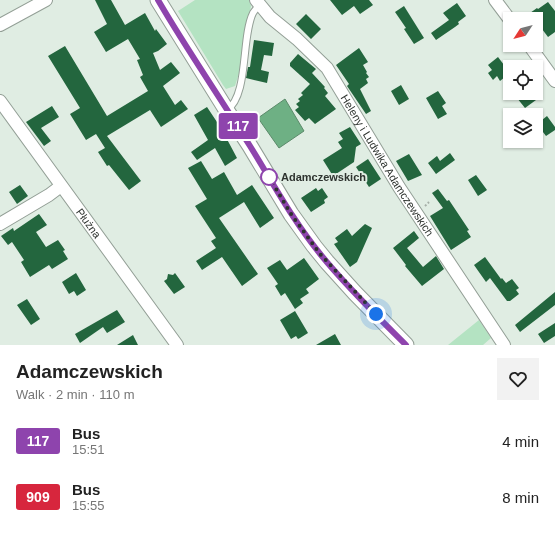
<!DOCTYPE html>
<meta charset="utf-8">
<style>
:root{--surface:#fff;--page:#f2f2f2;--text:#222;--muted:#767676}
body{margin:0;font-family:Arial,sans-serif;background:var(--page);color:var(--text);height:100vh;display:flex;flex-direction:column;font-size:15px;white-space:nowrap}
*{box-sizing:border-box;margin:0}
p{font-size:13px;color:var(--muted)}
.icon{flex:none;width:22px;height:22px;fill:none;stroke:currentColor;stroke-width:2;stroke-linecap:round;stroke-linejoin:round}
.map{position:relative;height:345px;overflow:hidden}
.side{display:flex;flex-direction:column;background:var(--surface);flex:1}
.side>*{flex:none}
.badge{padding:0 8px;border-radius:3px;font-size:14px;line-height:26px}
.needle{width:26px;rotate:234deg}
.fabs{position:absolute;left:503px;top:12px;display:grid;gap:8px}
.fabs a{display:grid;place-items:center;width:40px;height:40px;border-radius:0px;background:var(--surface);box-shadow:0 1px 3px #0004;font-size:20px}
.you{position:absolute;width:20px;height:20px;margin:-10px;border:3px solid #fff;border-radius:50%;background:#1a73e8;box-shadow:0 0 0 6px #1a73e833}
.map>.badge{position:absolute;translate:-50% -50%;box-shadow:0 0 0 2px #fff}
.round{display:grid;place-items:center;flex:none;width:42px;height:42px;border-radius:0px;background:var(--page)}
.head{display:flex;align-items:center;justify-content:space-between;height:68px;padding:0 16px}
h1{font-size:19px;font-weight:800;line-height:30px}
ul{padding:0;list-style:none}
li{display:flex;align-items:center;gap:12px;height:56px;padding:0 16px}
li div{flex:1}
li b{display:block;font-size:15px}
li em{font-style:normal}
li .badge{min-width:44px;font-weight:700;text-align:center}
.map>svg:first-child{display:block}
.green{fill:#b4e3c2}
.water{fill:#6eb084;stroke:#5b8a6a}
.building{fill:#23663e}
.lines{fill:none;stroke-linecap:round;stroke-linejoin:round}
.service-casing{stroke:#939f96;stroke-width:8}
.minor-casing{stroke:#939f96;stroke-width:14}
.tertiary-casing{stroke:#939f96;stroke-width:17}
.path{stroke:#a5afa7;stroke-width:2;stroke-dasharray:2 2;stroke-linecap:butt}
.service{stroke:#fff;stroke-width:6}
.minor{stroke:#fff;stroke-width:12}
.tertiary{stroke:#fff;stroke-width:15}
.line-casing{stroke:#fff;stroke-width:9}
.line{stroke:#8e44ad;stroke-width:6}
.walk{stroke:#2e332f;stroke-width:4;stroke-dasharray:0 7.2}
.stop-dot{fill:#fff;stroke:#8e44ad;stroke-width:2}
.labels{text-anchor:middle;dominant-baseline:central;stroke-width:4;stroke-linejoin:round;paint-order:stroke}
.street-label{font-size:11px;fill:#2e332f;stroke:#e0ede3}
.stop-label{font-size:11px;font-weight:bold;fill:#2e332f;stroke:#e0ede3;text-anchor:start}
</style>
<div class="map">
<svg width="555" height="345" viewBox="0 0 555 345">
<rect width="100%" height="100%" fill="#e0ede3"/>
<path class="green" d="M195,0h54l2,6 -11,64 -5,16 -9,3 -3,-4 -45,-74z
M479,320l12,18 -8,7h-35z"/>
<path class="water" d="M285,99l19,32 -25,17 -21,-30z"/>
<path class="building" d="M95,0h16l14,25 20,-12 10,18 1,-2 11,15 -9,7 -5,2 7,17 11,-8 9,11 -17,13 12,19 6,-5 7,9 -27,18 -11,-17 -43,26 34,45 -12,9 -20,-25 -2,1 -9,-14 7,-4 -9,-14 -10,6 -16,-26 10,-6 -32,-52 17,-10 42,70 41,-25 -8,-14 3,-2 -6,-15 3,-1 -12,-20 -22,13 -12,-20 13,-8z
M330,0h39l4,5 -13,9 -6,-8 -12,9z
M548,2l7,9v21l-7,5 -18,-24 7,-5 1,1z
M457,3l9,13 -8,6 1,2 -4,3 -19,13 -5,-7 18,-13 -6,-7z
M404,6l20,32 -10,6 -10,-15 2,-1 -11,-16z
M306,14l15,15 -10,10 -15,-15z
M254,40l20,3 -2,13 -8,-1 -3,15 8,2 -2,11 -21,-5 2,-11h2z
M359,48l9,14 -5,3 4,7 -1,1 3,4 -3,2 2,4 -8,6 11,22 -5,3 -19,-28 2,-2 -13,-19z
M298,54l18,15 -4,4 13,14 -1,1 4,5 -3,3 11,13 -21,15 -6,-6 -4,3 -10,-11 4,-3 -3,-3 4,-3 -2,-2 5,-4 -2,-2 9,-9 -20,-18v-3z
M498,57l12,16 -10,8 -3,-5 -4,4 -5,-7 4,-3 -4,-5z
M401,85l8,14 -10,6 -8,-14z
M438,91l8,12 -4,3 5,8 -9,5 -12,-21z
M513,93h17l6,7 -11,8z
M52,106l7,11 -18,11 10,13 -7,5 -18,-24z
M207,107l14,21 16,30 -12,8 -10,-18 -18,12 -6,-8 17,-12 -14,-25z
M547,116l8,11v3l-9,6 -9,-12z
M350,127l11,17 -5,3 -2,15 -21,14 -10,-16 19,-12 -4,-6 5,-3 -4,-6z
M450,153l5,7 -19,14 -8,-11 9,-7 3,5z
M409,154l13,21 -14,6 -12,-20z
M368,159l13,20 -12,8 -13,-20z
M201,161l11,18 12,-7 13,23 15,-10 22,33 -14,10 -16,-26 -25,16 39,56 -16,12 -20,-29 -20,13 -6,-9 20,-13 -5,-7 5,-3 -21,-32 12,-7 -19,-31z
M476,175l11,15 -9,6 -10,-16z
M20,185l8,11 -11,8 -8,-12z
M316,188l2,3 4,-3 6,9 -4,3 1,3 -14,9 -10,-14z
M438,189l9,12 2,-1 20,30 -2,1 4,6 -20,13 -21,-34 13,-8 -11,-15z
M39,214l8,11 -11,7 10,15 12,-7 7,10 -2,1 5,8 -16,10 -3,-4 -19,12 -9,-15 3,-2 -12,-18 -4,3 -7,-9 12,-8 1,3z
M365,224l7,4 -15,34 -7,5 -16,-23 4,-2 -3,-4 12,-9 5,7z
M414,231l5,7 -12,10 16,19 13,-11 8,13 -22,17 -17,-20 1,-1 -13,-17z
M485,257l16,22 1,-1 4,5 6,-4 7,9 -3,2 3,4 -9,7h-3l-17,-23 -4,4 -12,-17z
M304,258l15,21 -13,10 3,4 -9,6 3,4 -8,6 -10,-16 -4,3 -6,-10 3,-2 -11,-16 13,-8 7,10z
M76,273l10,17 -9,6 -3,-5 -5,3 -7,-12z
M175,273l10,14 -11,7 -10,-13 3,-2 1,-5 5,1z
M555,292v13l-35,27 -5,-7z
M27,299l13,20 -9,6 -14,-20z
M117,310l8,12 -18,11 -4,-6 -23,16 -5,-9z
M295,311l13,22 -8,5 -2,1 -2,-3 -5,3 -11,-19z
M555,323v13l-11,7 -6,-9z
M335,334l6,11h-25z
M133,335l5,10h-21z"/>
<g class="lines">
<g class="service-casing">
<path id="service" d="M227,110c22,-15 14,-73 26,-97 2,-3 4,-5 6,-8"/>
</g>
<g class="minor-casing">
<g id="minor">
<path id="s1" d="M256,0l14,17 27,22 30,29 72,119 105,158"/>
<path d="M495,0l15,20"/>
<path d="M0,25l46,-25"/>
<path d="M529,45l26,36"/>
<path id="s2" d="M0,101l177,244"/>
<path d="M0,224l49,-29 12,-9"/>
</g>
</g>
<g class="tertiary-casing">
<path id="tertiary" d="M158,0l69,111 23,35 41,68 23,32 13,16 28,31 51,52"/>
</g>
<path class="path" d="M425,206l4,-4"/>
<use href="#service" class="service"/>
<use href="#minor" class="minor"/>
<use href="#tertiary" class="tertiary"/>
</g>
<g class="lines">
<g class="line-casing">
<path id="line" d="M158,0c29,50 62,97 92,146 23,37 43,75 71,109 26,32 56,61 85,90"/>
</g>
<use href="#line" class="line"/>
<path class="walk" d="M269,177l22,37 29,40 56,60"/>
</g>
<circle class="stop-dot" cx="269" cy="177" r="8"/>
<g class="labels">
<g class="street-label">
<text stroke="none"><textPath href="#s1" startOffset="213">Heleny i Ludwika Adamczewskich</textPath></text>
<text stroke="none"><textPath href="#s2" startOffset="151">Płużna</textPath></text>
</g>
<g class="stop-label">
<text x="281" y="177">Adamczewskich</text>
</g>
</g>
</svg>
<div class="fabs">
<a><svg class="needle" viewBox="-14 -14 28 28"><path d="M0-13l5 13h-10z" fill="#e53935"/><path d="M0 13l5-13h-10z" fill="#767676"/></svg></a>
<a><svg class="icon" aria-label="locate" viewBox="0 0 24 24"><circle cx="12" cy="12" r="6"/><path d="M12 2v4M12 18v4M2 12h4M18 12h4"/></svg></a>
<a><svg class="icon" aria-label="layers" viewBox="0 0 24 24"><path d="M12 4l9 5-9 5-9-5zM3 14l9 5 9-5"/></svg></a>
</div>
<div class="you" style="left:376px;top:314px"></div>
<b class="badge" style="left:238px;top:126px;background:#8e44ad;color:#fff">117</b>
</div>
<section class="side">
<div class="head"><div><h1>Adamczewskich</h1><p>Walk · 2 min · 110 m</p></div><a class="round"><svg class="icon" aria-label="heart" viewBox="0 0 24 24"><path d="M12 20l-8-8c-3-5 5-10 8-4 3-6 11-1 8 4z"/></svg></a></div>
<ul>
<li><span class="badge" style="background:#8e44ad;color:#fff">117</span><div><b>Bus</b><p>15:51</p></div><em>4 min</em></li>
<li><span class="badge" style="background:#d7263d;color:#fff">909</span><div><b>Bus</b><p>15:55</p></div><em>8 min</em></li>
</ul>
</section>
